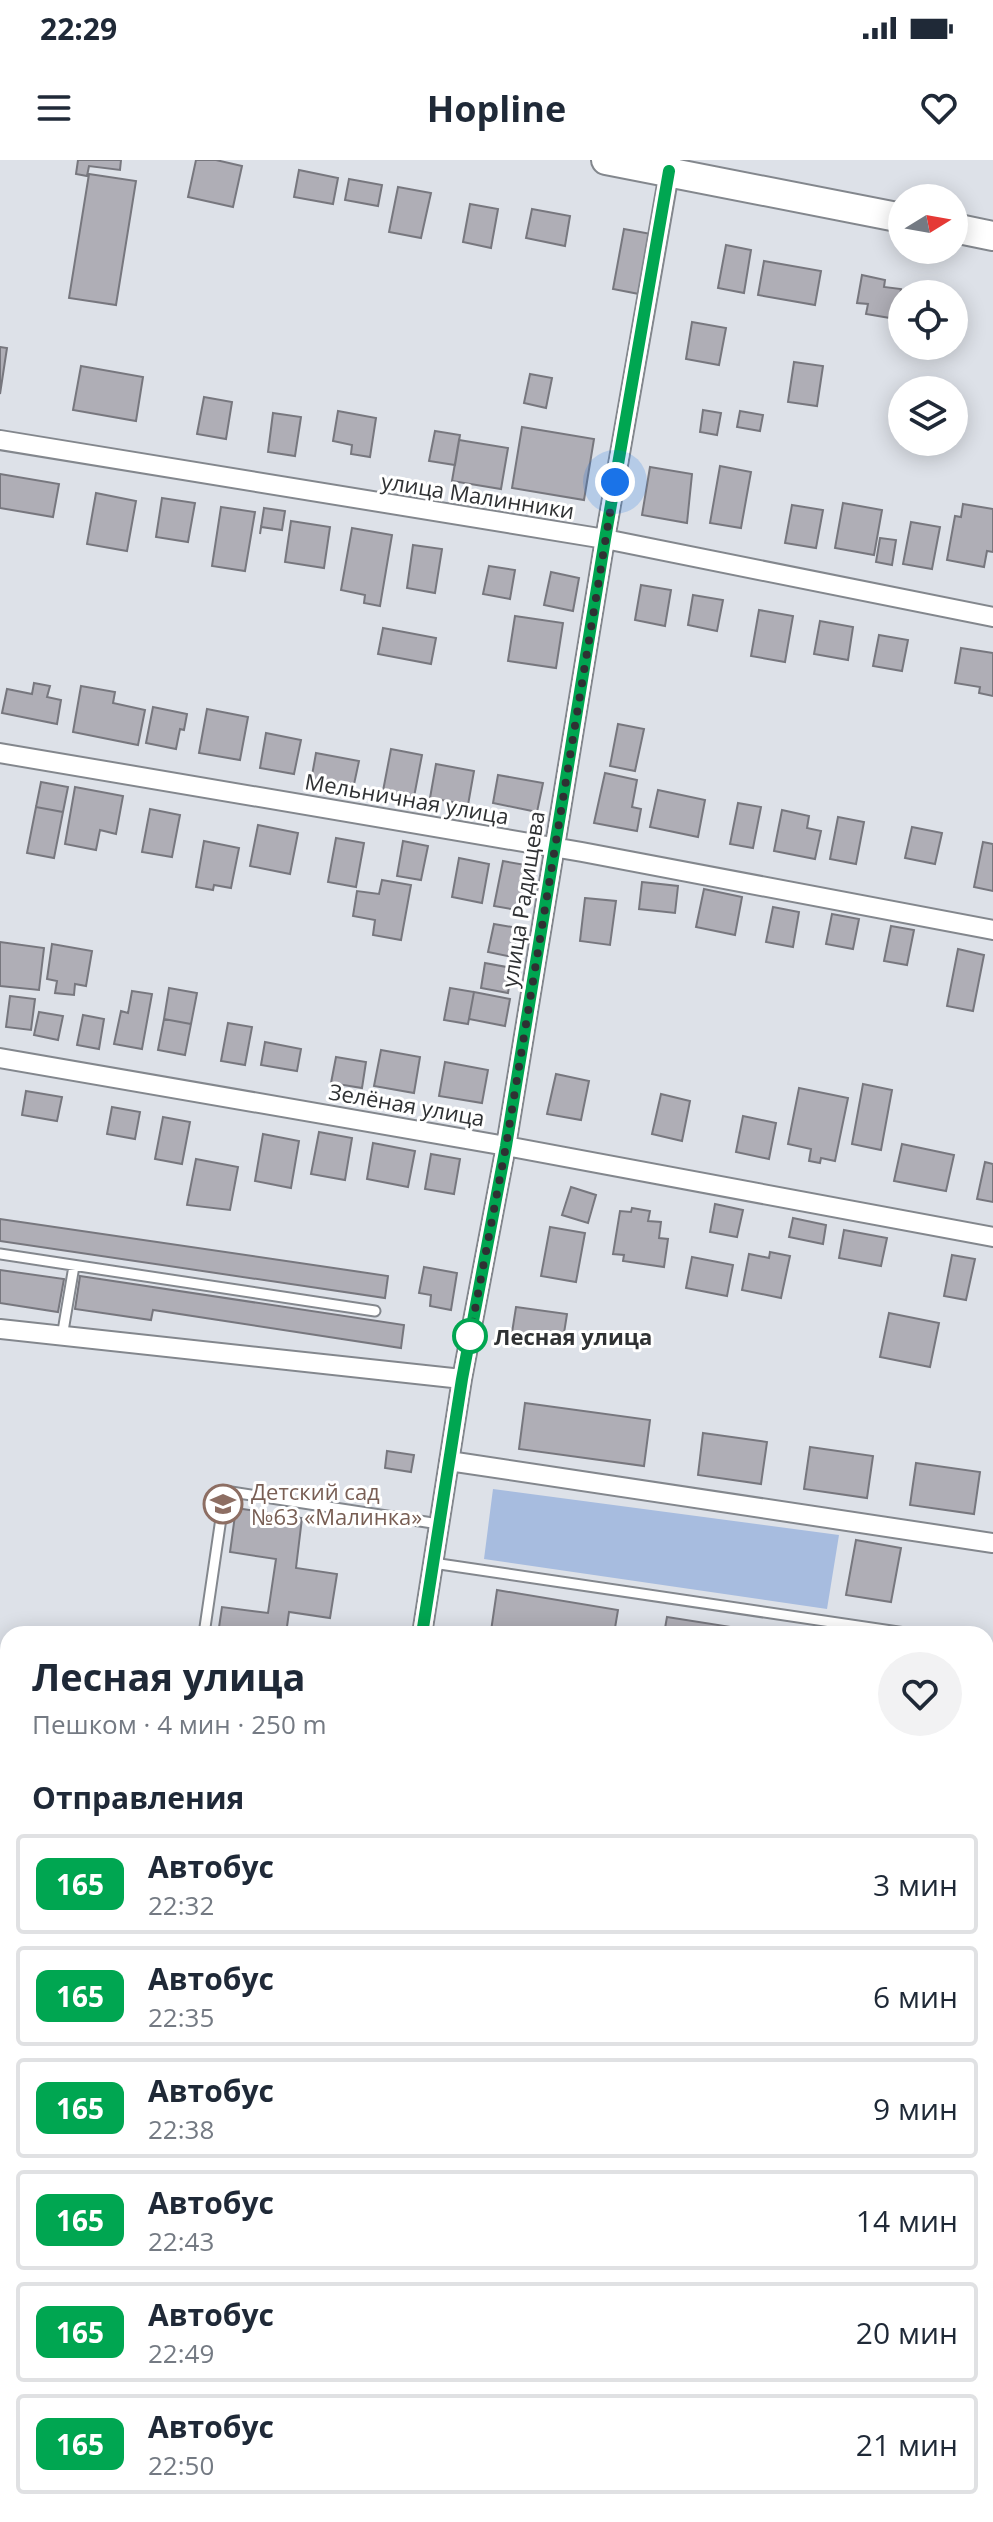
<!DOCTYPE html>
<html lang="ru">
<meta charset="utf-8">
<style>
:root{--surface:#fff;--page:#f2f2f3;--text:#1f2937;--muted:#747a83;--line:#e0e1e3}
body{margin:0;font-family:"Open Sans",sans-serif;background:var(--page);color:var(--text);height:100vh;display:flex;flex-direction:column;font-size:30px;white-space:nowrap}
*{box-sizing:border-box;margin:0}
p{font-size:26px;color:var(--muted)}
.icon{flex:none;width:44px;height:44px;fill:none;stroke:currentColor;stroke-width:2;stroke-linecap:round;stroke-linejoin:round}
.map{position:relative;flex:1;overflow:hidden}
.details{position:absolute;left:0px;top:1466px;width:994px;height:896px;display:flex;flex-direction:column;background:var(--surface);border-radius:24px 24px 0 0;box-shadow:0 4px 20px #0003}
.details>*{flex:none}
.badge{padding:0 16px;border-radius:12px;font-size:28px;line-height:52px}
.needle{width:52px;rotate:79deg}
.tools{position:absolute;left:888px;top:24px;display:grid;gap:16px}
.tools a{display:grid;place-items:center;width:80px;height:80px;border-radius:50%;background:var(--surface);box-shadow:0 4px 20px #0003;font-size:40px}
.you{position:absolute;width:40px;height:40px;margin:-20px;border:6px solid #fff;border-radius:50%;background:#1a73e8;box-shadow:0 0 0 12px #1a73e833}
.map>.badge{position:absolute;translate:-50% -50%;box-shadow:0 0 0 4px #fff}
h2{padding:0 32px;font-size:30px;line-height:72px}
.round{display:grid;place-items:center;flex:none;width:84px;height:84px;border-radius:42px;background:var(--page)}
.summary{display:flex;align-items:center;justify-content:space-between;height:136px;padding:0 32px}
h1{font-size:38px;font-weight:700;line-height:60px}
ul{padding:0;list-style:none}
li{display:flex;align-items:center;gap:24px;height:100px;margin:0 16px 12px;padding:0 16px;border:4px solid var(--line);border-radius:8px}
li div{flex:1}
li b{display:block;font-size:30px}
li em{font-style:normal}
li .badge{min-width:88px;font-weight:700;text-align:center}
.status{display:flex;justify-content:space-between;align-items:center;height:56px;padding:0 40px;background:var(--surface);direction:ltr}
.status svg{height:22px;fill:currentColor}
header{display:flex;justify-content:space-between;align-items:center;height:104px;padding:0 32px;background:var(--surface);font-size:36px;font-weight:700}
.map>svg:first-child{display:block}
.green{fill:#a7bcdf}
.building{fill:#afaeb6;stroke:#77777e;stroke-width:2}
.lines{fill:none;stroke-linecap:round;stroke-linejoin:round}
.service-casing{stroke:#83878d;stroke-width:13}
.minor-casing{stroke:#83878d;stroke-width:22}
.primary-casing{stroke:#83878d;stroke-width:32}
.service{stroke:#fff;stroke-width:9}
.minor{stroke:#fff;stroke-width:18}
.primary{stroke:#fff;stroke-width:28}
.line-casing{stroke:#fff;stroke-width:18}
.line{stroke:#00a651;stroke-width:12}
.walk{stroke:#2f3133;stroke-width:8;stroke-dasharray:0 14.4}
.stop-dot{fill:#fff;stroke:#00a651;stroke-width:4}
.labels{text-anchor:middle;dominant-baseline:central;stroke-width:6;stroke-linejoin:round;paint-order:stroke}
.street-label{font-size:22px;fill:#2f3133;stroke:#fff}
.stop-label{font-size:22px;font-weight:bold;fill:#2f3133;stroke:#fff;text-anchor:start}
.education-label{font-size:22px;fill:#785e54;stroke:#fff;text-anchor:start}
</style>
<div class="status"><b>22:29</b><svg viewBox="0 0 49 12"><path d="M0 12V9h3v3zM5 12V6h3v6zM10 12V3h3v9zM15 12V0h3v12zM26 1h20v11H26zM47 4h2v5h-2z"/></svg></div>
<header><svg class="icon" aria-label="menu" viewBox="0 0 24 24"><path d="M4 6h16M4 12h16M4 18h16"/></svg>Hopline<svg class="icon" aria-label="heart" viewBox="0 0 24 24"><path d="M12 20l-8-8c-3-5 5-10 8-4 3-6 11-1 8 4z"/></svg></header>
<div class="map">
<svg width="993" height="2362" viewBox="0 0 993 2362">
<rect width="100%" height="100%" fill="#dde1e8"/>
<path class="green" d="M493,1329l346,46 -12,74 -343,-50z
M986,1962l7,1v257l-7,1z"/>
<path class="building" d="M78,0h43l-1,10 -31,-4 -2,10 -11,-2z
M196,0h20l26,6 -9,41 -45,-10z
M299,10l39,8 -5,26 -39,-7z
M89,14l47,7 -20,124 -47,-7z
M349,19l33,6 -4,21 -33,-6z
M398,27l33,6 -10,45 -32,-6z
M470,44l28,5 -7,39 -28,-6z
M532,49l38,7 -5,30 -39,-8z
M624,69l27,5 -12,60 -26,-5z
M726,85l25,5 -7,43 -26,-5z
M764,101l57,10 -6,34 -57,-10z
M862,115l23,5 -1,7 17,2 -5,30 -30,-5 2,-10 -11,-1z
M926,128l28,4v3l-29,-1z
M692,162l34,6 -7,37 -33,-6z
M0,187l7,1 -7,46z
M794,202l29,4 -6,40 -29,-4z
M81,206l62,11 -7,44 -63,-11z
M530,214l22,4 -6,30 -22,-5z
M204,237l28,5 -6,37 -29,-5z
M703,250l18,3 -4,22 -17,-3z
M338,251l38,7 -6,39 -19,-3 1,-9 -19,-4z
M740,251l23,4 -3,16 -23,-4z
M273,253l28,4 -6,39 -27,-4z
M522,267l72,12 -10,61 -72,-12z
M435,271l25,4 -5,30 -26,-4z
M459,280l49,8 -7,41 -49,-8z
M720,306l31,6 -10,56 -31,-5z
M650,307l42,7 -5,49 -45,-8z
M0,314l59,10 -6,33 -53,-9z
M96,333l40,8 -9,50 -40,-7z
M162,338l33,5 -7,39 -32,-5z
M843,343l39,7 -8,45 -39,-7z
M963,344l30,5v43l-6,-1 -3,16 -37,-7 8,-44 6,1z
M792,345l31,5 -7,38 -31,-5z
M221,347l34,5 -10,59 -33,-5z
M264,348l21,3 -3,19 -21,-3 -1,7z
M291,361l39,6 -6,41 -39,-6z
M911,362l29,5 -8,42 -29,-5z
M352,368l40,7 -12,71 -16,-3 1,-8 -24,-5z
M880,378l16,2 -4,25 -16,-3z
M413,385l29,4 -7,44 -28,-5z
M489,406l26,4 -5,29 -27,-5z
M551,412l28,6 -6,33 -29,-6z
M641,425l30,5 -6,36 -30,-6z
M693,435l30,5 -6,31 -29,-6z
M759,450l34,6 -8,46 -34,-6z
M515,456l48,7 -7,45 -48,-7z
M820,461l33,6 -5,33 -34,-6z
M383,468l53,10 -5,26 -53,-10z
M879,475l29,5 -6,31 -29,-5z
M961,488l32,5v43l-14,-3 1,-6 -25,-4z
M34,523l16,3 -3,11 14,3 -4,24 -55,-11 5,-24 25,5z
M81,526l34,6 -2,11 32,7 -7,35 -65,-13z
M153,547l34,7 -3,16 -4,-1 -4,20 -30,-6z
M207,549l41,8 -8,43 -41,-7z
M618,564l26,5 -9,42 -25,-5z
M266,573l35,7 -7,34 -34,-6z
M391,589l31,6 -8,42 -31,-6z
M316,593l43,8 -6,28 -42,-8z
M436,604l38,7 -6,34 -38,-7z
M605,613l32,7 -5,27 9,2 -4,22 -43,-8z
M498,615l45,8 -6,29 -44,-9z
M41,622l27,5 -5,25 -27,-5z
M75,627l48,9 -7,38 -16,-4 -4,20 -31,-6z
M658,630l47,10 -7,37 -48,-10z
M738,643l23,4 -8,41 -23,-4z
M36,647l27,5 -9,46 -27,-5z
M150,649l30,6 -8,42 -30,-5z
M782,650l27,6 -2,12 14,3 -6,28 -41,-8z
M838,657l26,5 -8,42 -26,-5z
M258,665l40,8 -8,41 -40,-8z
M912,667l30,6 -7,31 -30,-6z
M336,678l28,5 -8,44 -28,-5z
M204,681l35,7 -8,40 -17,-3 -1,5 -17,-3z
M403,681l25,5 -7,34 -24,-4z
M983,682l10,2v47l-19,-4z
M459,698l30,6 -7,39 -30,-6z
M503,701l28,5 -9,45 -28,-5z
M382,720l29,5 -10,55 -28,-5 2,-15 -22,-4 4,-25 22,3z
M642,722l36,4 -3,27 -36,-4z
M704,729l38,8 -7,38 -39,-8z
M585,738l31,3 -6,44 -30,-4z
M773,747l26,5 -6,35 -27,-5z
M832,754l27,5 -6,30 -27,-5z
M494,764l24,4 -5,29 -25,-5z
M891,766l23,4 -7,35 -23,-4z
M0,782l44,6 -5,42 -39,-4z
M52,784l40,7 -6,35 -11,-2 -1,11 -19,-2 2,-12 -10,-2z
M958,789l26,6 -11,56 -26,-5z
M485,803l27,5 -4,25 -27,-5z
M169,828l28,5 -6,31 -27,-5z
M450,828l24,4 -6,32 -24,-4z
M132,831l20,3 -10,55 -28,-5 7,-33 7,2z
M474,832l36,7 -5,27 -36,-7z
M10,836l25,3 -4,31 -25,-3z
M39,852l24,4 -5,24 -24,-5z
M83,855l21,4 -5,30 -22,-4z
M164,859l27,5 -6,31 -27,-5z
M228,863l24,4 -7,38 -24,-4z
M265,882l36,7 -4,22 -36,-6z
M381,890l39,7 -6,36 -40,-7z
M336,897l30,5 -4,26 -31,-5z
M445,902l43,8 -6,33 -43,-7z
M556,914l33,7 -8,39 -34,-6z
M863,924l29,6 -11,60 -29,-6z
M799,928l49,10 -13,63 -14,-3 -1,5 -11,-2 2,-12 -23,-5z
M26,931l36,6 -5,24 -35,-6z
M661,934l29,7 -8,40 -30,-7z
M112,947l28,5 -5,27 -28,-5z
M743,956l33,7 -7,36 -33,-7z
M163,957l27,5 -8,42 -27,-5z
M319,972l33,6 -7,42 -34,-6z
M263,974l36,7 -8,47 -36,-7z
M373,983l42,8 -7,36 -41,-8z
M902,984l52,11 -8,36 -52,-10z
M431,994l29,5 -6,35 -29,-5z
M196,999l42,8 -8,43 -43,-5z
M985,1002l8,2v38l-16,-3z
M571,1027l25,8 -8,28 -26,-8z
M715,1044l28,6 -6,27 -27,-5z
M632,1048l18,3 -2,10 13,1 -2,16 9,1 -4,28 -41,-6 1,-6 -11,-1 7,-43 11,1z
M793,1058l33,7 -3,19 -34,-7z
M0,1059l388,57 -3,22 -385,-57z
M550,1067l35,6 -9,49 -35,-6z
M844,1070l43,8 -6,28 -42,-8z
M770,1092l20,4 -9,42 -39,-8 7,-36 20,4z
M952,1095l23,4 -9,41 -22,-4z
M692,1097l41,8 -6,31 -41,-8z
M424,1107l33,6 -6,37 -21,-4 1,-11 -12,-2z
M0,1110l64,9 -6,33 -58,-9z
M80,1116l324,49 -3,23 -248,-38 -2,10 -76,-11z
M516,1147l51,7 -5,32 -51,-7z
M889,1153l50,10 -9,44 -50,-10z
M525,1243l125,17 -6,46 -125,-17z
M703,1273l64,9 -6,42 -63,-9z
M810,1287l63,9 -6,42 -63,-9z
M387,1291l27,4 -3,17 -26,-4z
M916,1303l64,9 -6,42 -64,-9z
M236,1348l66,10 -6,50 41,6 -7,44 -41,-6 -3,22h-68l4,-27 46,6 8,-54 -46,-7z
M856,1380l45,8 -10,54 -45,-7z
M497,1430l121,20 -4,24h-103l-20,-3z
M667,1457l64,10 -1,7h-66z
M991,1507l2,1v49l-7,-1z
M993,1607v53l-7,-10v-38z
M0,1759l8,2v52l-8,-1z
M8,1876v205l-8,-2v-157z
M986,1879l7,1v44l-7,-1z
M0,2231l8,2v57l-8,-1z
M986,2235h7v44l-7,1z
M377,2354h81l-2,8h-81z
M753,2354h50l-1,8h-50z"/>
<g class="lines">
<g class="service-casing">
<path id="service" d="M0,1094l375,57
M62,1177l12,-71
M433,1403l479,71
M204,1474l21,-143 214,33
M986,1490l7,1
M986,1697l7,6
M0,1735l8,2
M0,1829l8,1
M986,1946l7,2
M0,2097l8,1
M0,2196l8,1
M986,2217h7
M619,2354l19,8
M542,2362l1,-8
M877,2362l2,-8"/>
</g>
<g class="minor-casing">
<path id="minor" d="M0,280l605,99 388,78
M0,593l582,99 411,78
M0,898l506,88 487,91
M0,1169l462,50
M449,1301l544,82
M422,1474l40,-255 44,-233 99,-607 66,-377
M986,1723l7,-5"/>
</g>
<g class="primary-casing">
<path id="primary" d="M606,0l296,58
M954,68l39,8"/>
</g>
<use href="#service" class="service"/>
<use href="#minor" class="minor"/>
<use href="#primary" class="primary"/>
</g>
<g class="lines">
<g class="line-casing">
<path id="line" d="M422,1474l40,-255 44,-233 99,-607 64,-368"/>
</g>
<use href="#line" class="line"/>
<path class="walk" d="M470,1176l36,-190 109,-664"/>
</g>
<defs>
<g id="school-ring" transform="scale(2)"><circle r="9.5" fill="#fff" stroke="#8d6e63" stroke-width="1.5"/><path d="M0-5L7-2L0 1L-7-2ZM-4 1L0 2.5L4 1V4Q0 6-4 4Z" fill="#8d6e63"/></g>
</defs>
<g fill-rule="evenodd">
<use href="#school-ring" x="223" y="1344"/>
</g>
<circle class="stop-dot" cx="470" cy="1176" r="16"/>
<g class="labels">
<g class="street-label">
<text transform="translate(478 335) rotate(9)">улица Малинники</text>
<text transform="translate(407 638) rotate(10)">Мельничная улица</text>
<text transform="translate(522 739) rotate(-81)">улица Радищева</text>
<text transform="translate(407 944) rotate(10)">Зелёная улица</text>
</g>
<g class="stop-label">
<text x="494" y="1176">Лесная улица</text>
</g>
<g class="education-label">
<text x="251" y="1331">Детский сад<tspan x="251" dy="25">№63 «Малинка»</tspan></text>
</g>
</g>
</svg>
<div class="tools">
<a><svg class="needle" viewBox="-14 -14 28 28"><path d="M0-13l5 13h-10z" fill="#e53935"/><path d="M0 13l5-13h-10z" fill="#747a83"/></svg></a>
<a><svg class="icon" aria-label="locate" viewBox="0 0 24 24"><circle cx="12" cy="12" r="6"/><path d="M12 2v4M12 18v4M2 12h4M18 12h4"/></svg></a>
<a><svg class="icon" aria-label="layers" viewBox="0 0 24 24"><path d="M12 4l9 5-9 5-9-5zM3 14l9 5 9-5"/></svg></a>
</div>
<div class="you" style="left:615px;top:322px"></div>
<section class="details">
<div class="summary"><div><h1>Лесная улица</h1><p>Пешком · 4 мин · 250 m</p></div><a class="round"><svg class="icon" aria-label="heart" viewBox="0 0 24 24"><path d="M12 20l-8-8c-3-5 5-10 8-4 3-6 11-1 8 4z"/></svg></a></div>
<h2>Отправления</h2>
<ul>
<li><span class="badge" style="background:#00a651;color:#fff">165</span><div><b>Автобус</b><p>22:32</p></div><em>3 мин</em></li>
<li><span class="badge" style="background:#00a651;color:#fff">165</span><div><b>Автобус</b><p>22:35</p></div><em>6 мин</em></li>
<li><span class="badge" style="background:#00a651;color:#fff">165</span><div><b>Автобус</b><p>22:38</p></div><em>9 мин</em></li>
<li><span class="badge" style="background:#00a651;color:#fff">165</span><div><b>Автобус</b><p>22:43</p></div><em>14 мин</em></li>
<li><span class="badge" style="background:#00a651;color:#fff">165</span><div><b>Автобус</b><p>22:49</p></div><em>20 мин</em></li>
<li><span class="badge" style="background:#00a651;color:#fff">165</span><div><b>Автобус</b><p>22:50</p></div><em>21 мин</em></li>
</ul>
</section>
</div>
